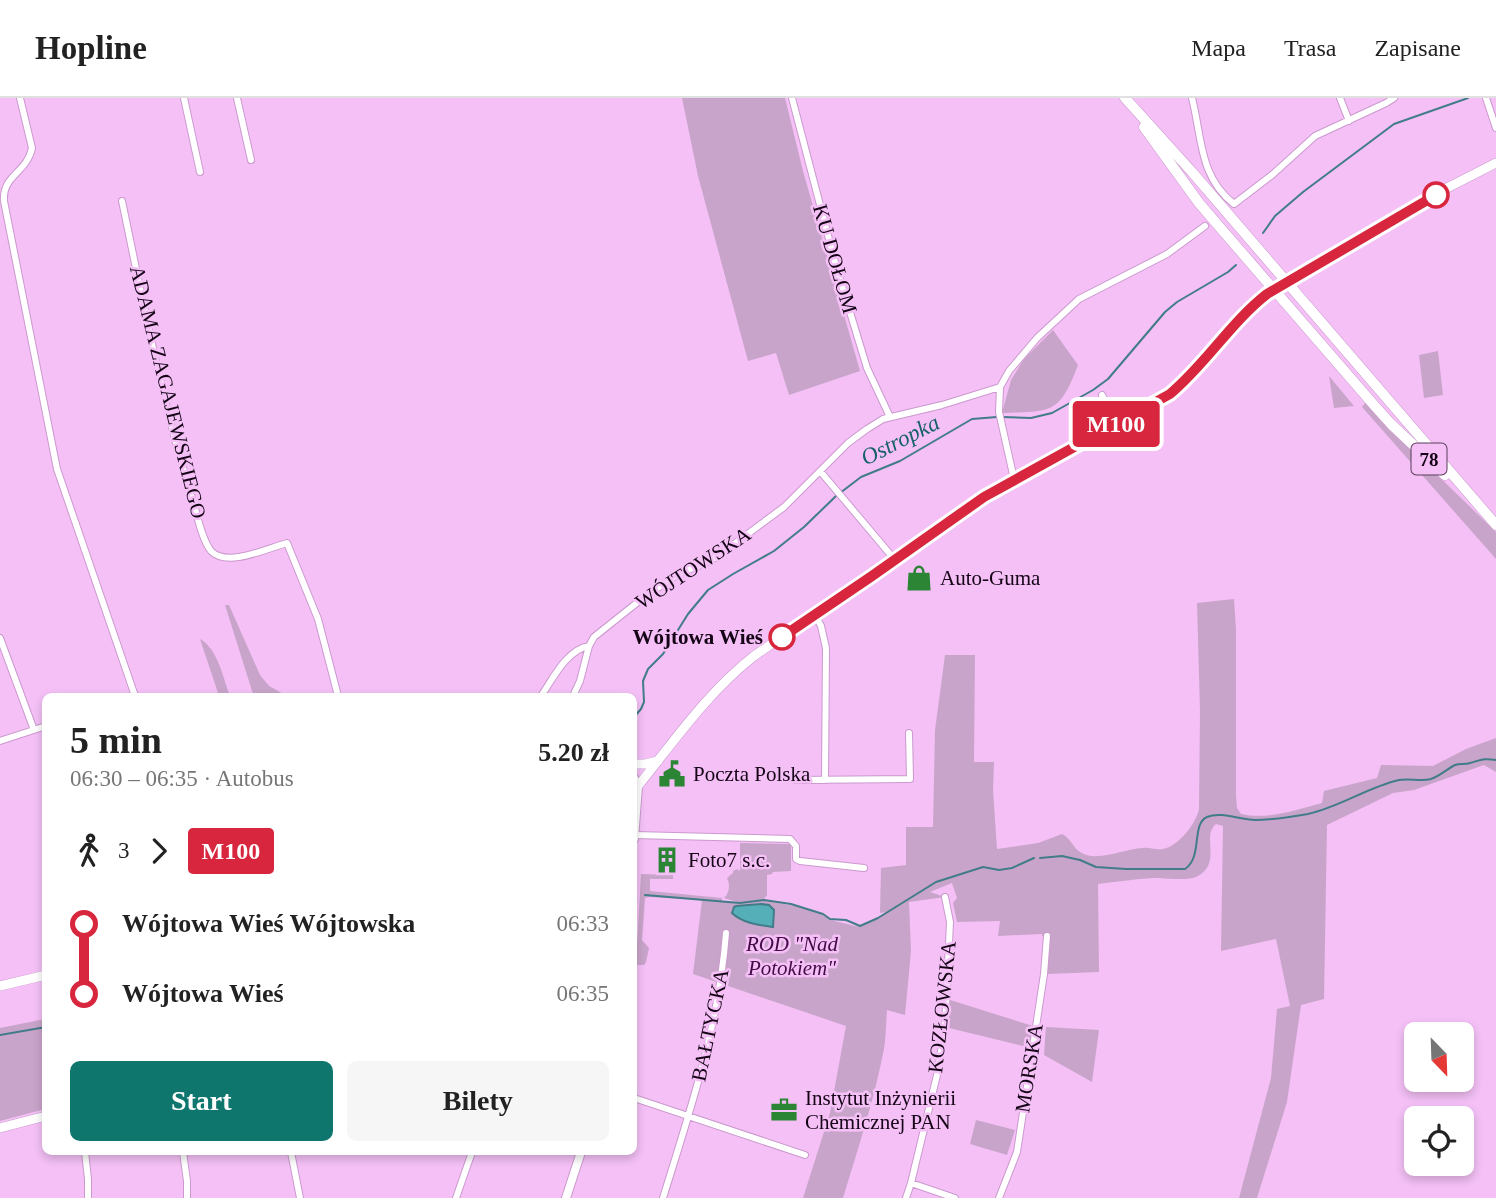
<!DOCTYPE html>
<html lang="pl">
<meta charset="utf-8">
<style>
:root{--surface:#fff;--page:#f6f6f6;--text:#222;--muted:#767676;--line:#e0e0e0;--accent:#0f766e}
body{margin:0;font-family:"Times New Roman",serif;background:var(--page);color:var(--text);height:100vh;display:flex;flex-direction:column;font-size:26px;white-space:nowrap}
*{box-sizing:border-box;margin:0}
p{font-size:23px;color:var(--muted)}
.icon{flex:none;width:38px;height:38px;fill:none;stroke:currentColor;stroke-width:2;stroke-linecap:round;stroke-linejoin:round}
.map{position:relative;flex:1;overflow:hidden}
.side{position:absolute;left:42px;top:595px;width:595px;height:462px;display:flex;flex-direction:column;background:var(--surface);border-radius:10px;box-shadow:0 4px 10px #0003}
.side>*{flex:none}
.badge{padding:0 14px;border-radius:5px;font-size:24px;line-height:46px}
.needle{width:46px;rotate:157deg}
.buttons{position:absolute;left:1404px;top:924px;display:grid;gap:14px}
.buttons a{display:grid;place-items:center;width:70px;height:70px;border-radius:10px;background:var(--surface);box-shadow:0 4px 10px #0003;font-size:35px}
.map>.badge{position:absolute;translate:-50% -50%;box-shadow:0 0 0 4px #fff}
.legs{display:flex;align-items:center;gap:10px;height:77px;padding:0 28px;font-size:23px}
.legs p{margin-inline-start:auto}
.overview{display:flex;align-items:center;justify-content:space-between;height:119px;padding:0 28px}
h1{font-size:38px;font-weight:700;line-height:52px}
.primary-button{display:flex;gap:14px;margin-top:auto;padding:14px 28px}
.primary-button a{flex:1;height:80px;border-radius:10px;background:var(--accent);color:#fff;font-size:28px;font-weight:700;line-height:80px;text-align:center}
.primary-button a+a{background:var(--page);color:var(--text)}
ul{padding:0 28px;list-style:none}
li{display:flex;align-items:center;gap:24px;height:70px;font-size:26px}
li i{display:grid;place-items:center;width:10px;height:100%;margin:0 9px;background:currentColor}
li i::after{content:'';width:18px;height:18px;margin:-9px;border:5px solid;border-radius:50%;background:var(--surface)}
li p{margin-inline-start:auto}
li:first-child i{background:linear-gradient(#0000 50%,currentColor 0)}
li:last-child i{background:linear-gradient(currentColor 50%,#0000 0)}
header{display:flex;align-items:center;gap:42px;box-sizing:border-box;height:98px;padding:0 35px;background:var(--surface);border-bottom:2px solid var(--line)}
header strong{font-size:33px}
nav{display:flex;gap:38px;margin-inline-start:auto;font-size:24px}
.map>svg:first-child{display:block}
.green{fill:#c9a4ca}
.water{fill:#55afb9;stroke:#427c88;stroke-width:2}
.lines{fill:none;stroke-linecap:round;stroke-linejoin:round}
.stream{stroke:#427c88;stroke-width:2}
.minor-casing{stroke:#cb99ce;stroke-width:8}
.tertiary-casing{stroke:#cb99ce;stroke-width:10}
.secondary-casing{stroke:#cb99ce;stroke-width:10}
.primary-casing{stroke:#cb99ce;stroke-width:11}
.minor{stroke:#fff;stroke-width:6}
.tertiary{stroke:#fff;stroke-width:8}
.secondary{stroke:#fff;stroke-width:9}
.primary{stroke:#fff;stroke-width:10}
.line-1-casing{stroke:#fff;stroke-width:16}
.line-1{stroke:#d7263d;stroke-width:10}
.stop-1-dot{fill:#fff;stroke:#d7263d;stroke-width:3.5}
.labels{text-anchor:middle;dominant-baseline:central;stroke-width:5;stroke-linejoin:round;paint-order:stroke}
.shield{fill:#f4c0f6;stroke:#583c59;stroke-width:2}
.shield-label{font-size:19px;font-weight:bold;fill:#150416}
.street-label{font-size:21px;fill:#150416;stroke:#f4c0f6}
.poi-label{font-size:21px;fill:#150416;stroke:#f4c0f6;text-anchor:start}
.stop-label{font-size:21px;font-weight:bold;fill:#150416;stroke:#f4c0f6;text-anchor:end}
.park-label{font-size:21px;font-style:italic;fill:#440a48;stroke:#f4c0f6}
.water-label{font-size:23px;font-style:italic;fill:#176169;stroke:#f4c0f6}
</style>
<header>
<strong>Hopline</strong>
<nav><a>Mapa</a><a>Trasa</a><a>Zapisane</a></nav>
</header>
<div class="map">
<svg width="1496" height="1100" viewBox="0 0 1496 1100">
<rect width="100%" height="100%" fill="#f4c0f6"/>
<path class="green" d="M682,0h103l18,73 57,200 -71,24 -13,-42 -28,8 -50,-185z
M1053,232l25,35c-19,50 -26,46 -76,48l9,-33 13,-21z
M1438,253l5,44 -19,3 -5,-43z
M1329,278l25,30 -20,2z
M1366,304l29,32 101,98v27l-134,-152z
M1234,501l2,31v166l1,12 4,6c27,6 55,-4 81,-11l2,-12 53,-13 4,-13 52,1 33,-17 30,-11v34l-12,-7 -70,25 -21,3 -66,32 -3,174 -23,6 -14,97 -30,96h-18l32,-120 6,-69 13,-3 -14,-67 -55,12 2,-125 -7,-2c-12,10 -1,28 -8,42 -2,4 -7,9 -12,11 -10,4 -32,1 -43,1 -19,1 -37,4 -55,6l1,88 -52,2 3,-38h-8v-2l-44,2 2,-15 -43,1 -4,-19 4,-5 -5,-15 -22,9 15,5 -36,5 2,49 -6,64 -18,-5c-1,13 -1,26 -3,39 -10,51 -26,100 -41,149h-40l27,-85 16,-87 -153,-52 9,-74 -53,-3 -4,1 -3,42 7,8 -3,14 -2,3h-8l5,-91 32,1v4h-23v12l72,7v4l18,1 -16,-5c6,-6 6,-13 3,-20l6,-5v-2l4,-2 3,2v-28l51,1v27l-18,1 -1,2 -5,1v21l-2,1 -1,3 -6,1h9l38,7 10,3 19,10 26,6 27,-15 -7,1 1,-45 25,-3v-38h27l2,-97 10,-75h30l-1,107h20l-1,28 4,59 41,-6 24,-9c9,4 11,15 20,19 15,9 43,-4 60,-5 10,-1 17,4 27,-1 13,-6 27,-24 30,-38l1,-98 -3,-108z
M225,507h4l31,70 9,11 18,10h-40l6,-2z
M200,541c18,10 23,39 30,57h-11z
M947,901l86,27 -2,22 -86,-21z
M45,921v90l-45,12v-93z
M1046,929l53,3 -7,52 -48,-27z
M976,1022l39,10 -8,25 -37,-11z"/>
<path class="water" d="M761,806l8,1 5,5 -1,17c-14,-2 -31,-4 -41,-14l2,-6 2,-1z"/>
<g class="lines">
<path class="stream" d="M1263,135l12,-17 28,-24 91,-68 74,-26
M1002,319l29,1 21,-5 41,-23 15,-11 57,-67 12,-10 51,-30 8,-7
M840,395l21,-16 39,-16 72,-42 25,-2
M634,619l7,-8 3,-7 -1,-21 5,-12 15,-15 25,-40 20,-24 25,-16 41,-23 30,-24 32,-31
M1040,760l22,-2 18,4 16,7 30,2h59c18,-12 6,-45 22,-52 14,-6 33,3 48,3 17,0 36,-3 53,-6 32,-7 60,-27 91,-34 10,-2 22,2 32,-1 9,-3 16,-10 24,-14 5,-2 10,0 15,-2 11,-3 13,-5 26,-3
M645,797l95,8 24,-3 27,4 32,10 7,5 16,1 14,6 18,-8 58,-36 47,-15 16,3 13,-2 22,-10
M0,937l46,-8"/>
<g class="minor-casing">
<path id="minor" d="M20,0l12,50c-5,25 -30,27 -28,53l53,268 78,227
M184,0l16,74
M237,0l14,62
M792,0l44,168 31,102 23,49
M1192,0c10,39 7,79 42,106l38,-29 43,-39 71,-33 8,-5
M1340,0l9,23
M1486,0l10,30
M122,103c21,100 40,202 71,300 4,14 9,39 18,50 16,17 57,-3 76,-8l31,76 20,77
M1000,289l-1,25 15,67
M1102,297l15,29
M820,373l75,89
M815,517l6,11 5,22 -1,132
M0,540l34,92
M541,598c12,-17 25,-46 48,-50
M573,598l7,-15 9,-35 5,-9 49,-39 35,-24 28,-11 12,-7 27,-20 39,-29 64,-64 19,-14 16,-10 59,-14 58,-18 9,-16 28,-33 42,-39 88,-45 38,-28
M0,643l46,-15
M795,682l115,-1 -1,-46
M634,737l156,4 6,7v13l4,2 64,7
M634,1000l171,57
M85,1054l3,27v19
M183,1054l4,29v17
M291,1054l9,46
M911,1085l44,15
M456,1100l16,-46
M663,1100c27,-87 56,-173 63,-265
M906,1100l5,-15 26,-108 8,-48 5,-105 -5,-25
M999,1100l18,-46 27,-178 3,-38"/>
</g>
<g class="tertiary-casing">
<path id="tertiary" d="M634,680l4,8 -4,53
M566,1100l15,-46"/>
</g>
<g class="secondary-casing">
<path id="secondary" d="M634,666h11l13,-3
M634,690l4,-2c36,-45 70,-94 116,-130l230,-159 186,-103 28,-26 34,-42 20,-20 21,-17 172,-100 51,-26
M0,888l46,-11
M0,1030l46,-12"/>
</g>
<g class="primary-casing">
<path id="primary" d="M1125,0l67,74 304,353
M1144,29l55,76 24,28 150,173 18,20 54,51"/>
</g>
<use href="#minor" class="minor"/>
<use href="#tertiary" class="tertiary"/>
<use href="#secondary" class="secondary"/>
<use href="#primary" class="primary"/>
</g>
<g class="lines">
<g class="line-1-casing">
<path id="line-1" d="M782,539l90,-61 112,-79 186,-103c36,-30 60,-71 97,-100l169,-99"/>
</g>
<use href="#line-1" class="line-1"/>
</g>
<defs>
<g id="shop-bare" transform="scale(2.1)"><path d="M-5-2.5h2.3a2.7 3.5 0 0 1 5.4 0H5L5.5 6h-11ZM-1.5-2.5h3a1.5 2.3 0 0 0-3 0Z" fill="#2b8535" stroke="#f4c0f6" stroke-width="2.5" paint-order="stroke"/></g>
<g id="civic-bare" transform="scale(2.1)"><path d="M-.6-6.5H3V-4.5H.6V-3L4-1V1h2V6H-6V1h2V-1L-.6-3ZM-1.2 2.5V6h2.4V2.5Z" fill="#2b8535" stroke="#f4c0f6" stroke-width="2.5" paint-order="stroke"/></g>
<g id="building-bare" transform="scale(2.1)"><path d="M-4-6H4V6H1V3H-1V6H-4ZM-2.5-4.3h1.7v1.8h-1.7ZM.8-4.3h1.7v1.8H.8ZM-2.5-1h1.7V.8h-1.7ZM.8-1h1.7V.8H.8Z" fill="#2b8535" stroke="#f4c0f6" stroke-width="2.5" paint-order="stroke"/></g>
<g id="office-bare" transform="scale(2.1)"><path d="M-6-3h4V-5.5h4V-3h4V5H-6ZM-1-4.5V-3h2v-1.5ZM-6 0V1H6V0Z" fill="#2b8535" stroke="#f4c0f6" stroke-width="2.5" paint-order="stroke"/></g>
</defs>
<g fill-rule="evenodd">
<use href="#shop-bare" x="919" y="480"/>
<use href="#civic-bare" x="672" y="676"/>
<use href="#building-bare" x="667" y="762"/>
<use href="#office-bare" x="784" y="1012"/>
</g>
<g class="stop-1-dot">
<circle cx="1436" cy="97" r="12"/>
<circle cx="782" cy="539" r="12"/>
</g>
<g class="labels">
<rect class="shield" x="1411.5" y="345.5" width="35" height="31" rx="5"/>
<g class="shield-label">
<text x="1429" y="361">78</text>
</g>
<g class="street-label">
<text transform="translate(835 161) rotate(74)">KU DOŁOM</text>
<text transform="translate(168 294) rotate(76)">ADAMA ZAGAJEWSKIEGO</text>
<text transform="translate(693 470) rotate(-33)">WÓJTOWSKA</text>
<text transform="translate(942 909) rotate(-84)">KOZŁOWSKA</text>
<text transform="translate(710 927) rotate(-78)">BAŁTYCKA</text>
<text transform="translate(1029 970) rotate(-81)">MORSKA</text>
</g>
<g class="poi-label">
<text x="940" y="480">Auto-Guma</text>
<text x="693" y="676">Poczta Polska</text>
<text x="688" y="762">Foto7 s.c.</text>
<text x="805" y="1000">Instytut Inżynierii<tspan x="805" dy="24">Chemicznej PAN</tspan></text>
</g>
<g class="stop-label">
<text x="763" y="539">Wójtowa Wieś</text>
</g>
<g class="park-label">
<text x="792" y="846">ROD "Nad<tspan x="792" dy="24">Potokiem"</tspan></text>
</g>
<g class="water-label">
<text transform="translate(900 342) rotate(-27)">Ostropka</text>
</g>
</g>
</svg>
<div class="buttons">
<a><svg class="needle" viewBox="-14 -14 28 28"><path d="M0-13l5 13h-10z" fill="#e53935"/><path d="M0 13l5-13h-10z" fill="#767676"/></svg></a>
<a><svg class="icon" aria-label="locate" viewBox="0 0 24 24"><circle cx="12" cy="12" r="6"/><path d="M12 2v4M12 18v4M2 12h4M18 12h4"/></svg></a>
</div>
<b class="badge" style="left:1116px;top:326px;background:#d7263d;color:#fff">M100</b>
<section class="side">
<div class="overview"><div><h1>5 min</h1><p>06:30 – 06:35 · Autobus</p></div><b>5.20 zł</b></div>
<div class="legs"><svg class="icon" aria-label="walk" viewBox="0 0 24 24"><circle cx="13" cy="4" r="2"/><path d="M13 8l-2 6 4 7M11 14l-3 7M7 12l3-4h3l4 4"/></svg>3<svg class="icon" aria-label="forward" viewBox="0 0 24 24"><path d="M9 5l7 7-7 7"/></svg><b class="badge" style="background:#d7263d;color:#fff">M100</b></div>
<ul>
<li><i style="color:#d7263d"></i><b>Wójtowa Wieś Wójtowska</b><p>06:33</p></li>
<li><i style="color:#d7263d"></i><b>Wójtowa Wieś</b><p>06:35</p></li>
</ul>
<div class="primary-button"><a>Start</a><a>Bilety</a></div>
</section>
</div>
